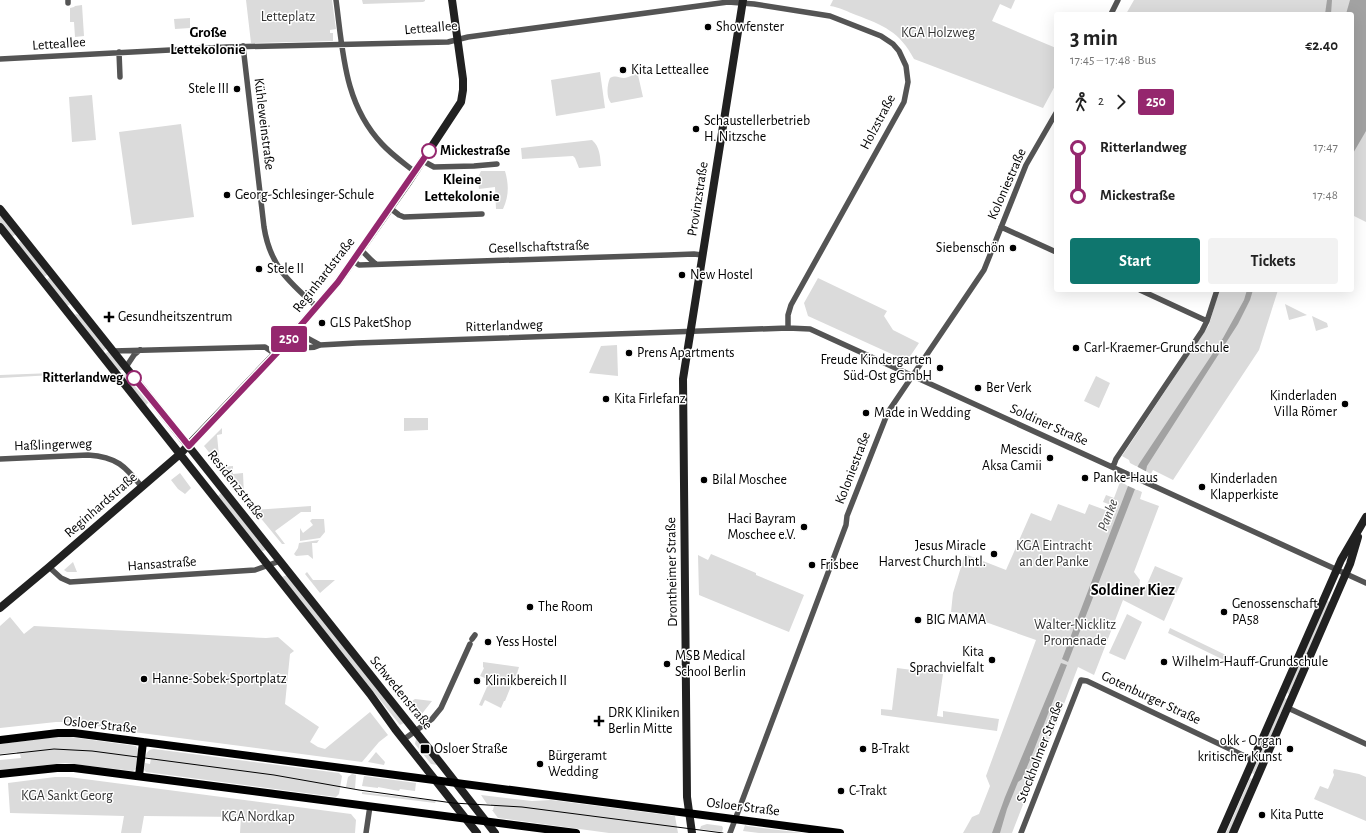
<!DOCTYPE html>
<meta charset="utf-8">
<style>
:root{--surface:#fff;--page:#f2f2f2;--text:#222;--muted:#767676;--accent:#0f766e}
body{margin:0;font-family:"Alegreya Sans",sans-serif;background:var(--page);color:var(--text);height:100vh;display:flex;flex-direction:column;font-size:15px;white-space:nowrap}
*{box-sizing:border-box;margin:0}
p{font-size:13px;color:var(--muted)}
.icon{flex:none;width:22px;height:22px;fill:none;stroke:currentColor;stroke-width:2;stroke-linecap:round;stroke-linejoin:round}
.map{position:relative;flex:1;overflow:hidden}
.drawer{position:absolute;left:1054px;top:12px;width:300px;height:280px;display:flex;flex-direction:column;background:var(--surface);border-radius:4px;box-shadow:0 4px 16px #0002}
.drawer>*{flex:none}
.badge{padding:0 8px;border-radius:3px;font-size:14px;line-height:26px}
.map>.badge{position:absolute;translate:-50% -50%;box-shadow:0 0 0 2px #fff}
.legs{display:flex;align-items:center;gap:6px;height:44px;padding:0 16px;font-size:13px}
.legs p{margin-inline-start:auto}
.head{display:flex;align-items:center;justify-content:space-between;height:68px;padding:0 16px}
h1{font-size:22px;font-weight:700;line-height:30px}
.action{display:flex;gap:8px;margin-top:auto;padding:8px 16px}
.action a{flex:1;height:46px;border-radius:4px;background:var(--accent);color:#fff;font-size:16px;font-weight:700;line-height:46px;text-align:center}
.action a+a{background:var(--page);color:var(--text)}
ul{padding:0 16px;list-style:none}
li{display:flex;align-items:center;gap:14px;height:48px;font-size:15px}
li i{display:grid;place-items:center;width:6px;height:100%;margin:0 5px;background:currentColor}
li i::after{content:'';width:10px;height:10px;margin:-5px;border:3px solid;border-radius:50%;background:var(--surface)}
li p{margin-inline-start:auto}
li:first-child i{background:linear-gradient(#0000 50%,currentColor 0)}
li:last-child i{background:linear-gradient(currentColor 50%,#0000 0)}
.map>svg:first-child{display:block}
.green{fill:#dbdbdb}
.water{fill:#a2a2a2}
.pier{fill:#fff}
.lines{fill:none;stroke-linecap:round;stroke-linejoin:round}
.street{stroke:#545454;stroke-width:5.5}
.secondary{stroke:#212121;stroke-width:8}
.primary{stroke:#000;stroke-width:8}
.tram{stroke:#000;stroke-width:1}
.line-1-casing{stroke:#fff;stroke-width:9}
.line-1{stroke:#95276e;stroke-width:6}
.poi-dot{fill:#000;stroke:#fff;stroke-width:1.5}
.stop-1-dot{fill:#fff;stroke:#95276e;stroke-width:2}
.labels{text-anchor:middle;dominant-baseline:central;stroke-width:3;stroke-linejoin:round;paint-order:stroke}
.park-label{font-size:14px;fill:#323232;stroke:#fff}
.poi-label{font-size:14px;fill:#000;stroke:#fff;text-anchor:start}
.street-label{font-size:14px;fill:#000;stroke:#fff}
.stop-label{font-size:14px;font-weight:bold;fill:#000;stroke:#fff;text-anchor:start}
.neighbourhood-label{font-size:15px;font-weight:bold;fill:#000;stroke:#fff}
.water-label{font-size:15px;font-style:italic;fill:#434343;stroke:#fff}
.quarter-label{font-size:16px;font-weight:bold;fill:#000;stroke:#fff}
</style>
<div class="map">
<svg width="1366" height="833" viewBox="0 0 1366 833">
<rect width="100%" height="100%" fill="#fff"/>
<path class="green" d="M246,0h86l4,29 -6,1v3h3v8l-82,2z
M362,0h63v1l-2,1 -60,2z
M833,0h182l-4,9 -11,-5 -8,17 64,27v36l-13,24 -129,-49c-14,-27 -31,-34 -58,-44 -8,-3 -17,-8 -26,-9z
M1134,0h232v222l-14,-7v-201h-226z
M82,5l2,31 -9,1 -1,-15h-4v-14l4,-1 1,-1z
M190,18v10l-15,1 -1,-10z
M600,72l5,36 -49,8 -5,-36z
M634,74l4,1 5,22 -32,6c-5,-6 -4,-18 -1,-25 9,-5 11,5 24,-4z
M92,95l4,45 -24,2 -3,-45z
M181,124l13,93 -62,8 -13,-93z
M592,140c8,7 8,16 9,26l-22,2 -4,-10 -2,-2 -51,3 -1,-11z
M481,171h24c4,14 4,25 -2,38h-7l-1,-22 -16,2 -1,-12z
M0,214l16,20 -4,3 -12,-15z
M20,241l28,33 -4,3 -26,-32z
M50,277l20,27 -3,2 -21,-26z
M818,278l69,33 -3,5 9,14 26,13 -12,18 -99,-45 -4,-13z
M1219,290h59l-19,60 -86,130 -20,-10 -2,4 -21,-11 -1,-3 -7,-4 87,-131z
M1285,304l22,11 -18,5z
M76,314l4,1 27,33 -4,3 -28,-36z
M1312,316l15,7 1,4 -12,4z
M617,345l1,31 -29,-3 12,-27z
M109,351l15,19h-6l-13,-16z
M53,373v2l-53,3v-3z
M121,374h6l22,28 -3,3z
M1096,376l14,7 -11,25 -15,-7z
M404,418h24v12l-24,1z
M222,428v6l-5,1 3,32 13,-1v8l10,-1 1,23 -40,-50z
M180,473l11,15 -6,6 -7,-5 -7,-9z
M1120,482l22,10 -2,7 19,7 -25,66 6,8 -1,7 6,2 10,-23 28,12 -19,43 -41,-21 -29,75 -16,-8 -25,66 -7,12 -34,88h-49l9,-16 7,-3 11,-28 -4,-10 50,-136 -76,-27 -9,-1 2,-19 12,-39 41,16 25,-57 20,8 7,-17 27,10 4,-10 19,7 3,-6 -8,-3 3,-7 8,3z
M221,493l45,57 -4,1 -44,-55z
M311,506v6h-10l-26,19 10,13h-3l-28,-34z
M312,519h12l1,13 -5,6 -20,3v-13l3,5 10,-8 -3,-4z
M319,540l-2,3h-5l1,16 -5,-4 -12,1 -2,-2 4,-6 1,-5z
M711,554l45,19v2l48,20 -15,37 -90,-37 -1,-40 10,5z
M73,562l4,10h-10l-3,-2z
M307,572l6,8h22l-15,13 -15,-19z
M287,575l117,148 -4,2 -118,-148z
M1327,601l3,1 -41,92 -3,-2z
M1127,614l15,8 -17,38 -16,-7z
M10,617l14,17 10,-8 232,12 12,-1 16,14 -4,3 -5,50 34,23 -9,15 8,5 7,2 45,-37 18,23 -9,7 -17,20 -244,-32 -43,-8h-19l-56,6v-102z
M1170,628l58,28 -2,5 -58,-28z
M483,662l36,5 -3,10 -3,-1 -2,4 2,1 -8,20h-1l-3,7 -16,-8 -3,6 -3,-1 11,-25 -10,-4 4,-8 -1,-1z
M897,668l46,6 -6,42 6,1v-6l56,8 -2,12 -116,-16v-6l11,1z
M1284,698l3,1 -33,75 -2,-1z
M415,699l17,2 -11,14h-4l-1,-2 3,-3 -7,-9z
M57,737h13l66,9 2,3 -2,20 -3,2 -68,-8 -65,7v-10l21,-2 -1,-4h-3v-2l-17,2v-10z
M416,739h1l21,26 -7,-1 -16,-20z
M154,749l185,24 3,3 -3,18 -3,3 -190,-25 -2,-2 1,-7 5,1 1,-6 -6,-1c2,-5 4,-8 9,-8z
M376,752l9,10 -1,3 -16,-3z
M1334,769l25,5 7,3v44l-52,-22 6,-13 8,3 6,-14 -1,-3z
M352,774l4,1 -1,14 -9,-2 2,-10z
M364,776l52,7 -1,8 -15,-2 -1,2 -21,-4v1l-16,-2z
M55,777h14l282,37 5,6 -1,13h-115l1,-16 -97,-1 -3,17h-20l3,-17 -114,-3 -2,-30z
M1250,778l2,1 -23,54h-3z
M362,792l74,9 -1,2 -73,-9z
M481,795l51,6 19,-1 124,16 3,17h-69l-111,-15 -6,-8h1l1,-4h-3v-2h-4z
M707,824l15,2 1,2 -1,4 -22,-3 1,-3z
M745,825l2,1 56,7h-44l-16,-2z"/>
<path class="water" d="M1327,0h5l-1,14h-6z
M1350,0h16v131l-14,24v-141h-6z
M1247,290h6l-3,10 -12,24 -91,142 -1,5 -11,18 -67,173 -6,-3 66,-173 11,-22 84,-126 21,-38z
M1061,663l6,2 -35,90 -10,24 -4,3 -11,27 -7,24h-8l13,-36z"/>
<path class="pier" d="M1136,466l11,6 -10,18 -11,-5z"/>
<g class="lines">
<path class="street" d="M68,0v3
M336,0c7,52 8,104 46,144 10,11 22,19 33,28
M1111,14l7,-14
M243,46l21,181c6,39 25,55 53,80
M119,52l1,25
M0,59l227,-12 221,-5 20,-5 260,-35 26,2 76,12 51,20 12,8 6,7 7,15 2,16 -4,20 -113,203 -3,10v13
M423,161l11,6 40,-1 23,-2
M390,208l9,7 5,2 78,-3
M1001,227l55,25
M361,250c6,5 9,10 15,14
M353,261l6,4 309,-10 26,-1 8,1
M1140,290l67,31
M298,328l9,10 13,7
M288,339c11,6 20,12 32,6l37,-2 431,-15 22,1 556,254
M113,351l152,-4 10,7
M126,367l8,-12 6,-5
M0,459l88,-4c29,2 37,11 54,32
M1113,467l3,-8 86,-128 5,-10 10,-31
M49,567l12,11 9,4 185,-12 25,-9
M472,639l3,-4
M1288,708l78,36
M403,740l29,-21 9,-11 29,-64
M366,833l4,-27
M730,833l116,-308 1,-9 41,-104 96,-142 42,-105 30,-52
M1021,833l60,-153 6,1 166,79"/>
<path class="secondary" d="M0,209l442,556 53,68
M0,227l370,467 25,35 82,104
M0,608l49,-41 131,-113 100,-105 58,-67 69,-98 54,-82 2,-12v-11l-11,-79
M692,833l-5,-36 -4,-418 60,-379
M1221,833l120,-273 25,-43
M1233,833l117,-269 8,-27"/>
<path class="primary" d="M0,740l58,-7h16l766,100
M0,774l57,-6h17l502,65
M139,776l4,-34"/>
<path class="tram" d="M0,755l54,-6 38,2 182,24 85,15 94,13 69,4 201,26"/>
</g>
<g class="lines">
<g class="line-1-casing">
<path id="line-1" d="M134,378l55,68 87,-92 62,-72 91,-131"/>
</g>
<use href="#line-1" class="line-1"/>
</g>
<g class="poi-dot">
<circle cx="708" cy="27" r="4"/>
<circle cx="623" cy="70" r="4"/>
<circle cx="237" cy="89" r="4"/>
<circle cx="696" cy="129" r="4"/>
<circle cx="227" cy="195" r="4"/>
<circle cx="1013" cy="248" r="4"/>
<circle cx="259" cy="269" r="4"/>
<circle cx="682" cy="275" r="4"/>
<path d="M107 311h4v4h4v4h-4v4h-4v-4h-4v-4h4z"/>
<circle cx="322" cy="323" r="4"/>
<circle cx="1076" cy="348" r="4"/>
<circle cx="629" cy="353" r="4"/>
<circle cx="940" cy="368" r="4"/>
<circle cx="978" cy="388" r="4"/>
<circle cx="606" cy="399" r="4"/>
<circle cx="1345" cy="404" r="4"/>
<circle cx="866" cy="413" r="4"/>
<circle cx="1050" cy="458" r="4"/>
<circle cx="1085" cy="478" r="4"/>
<circle cx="704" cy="480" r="4"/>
<circle cx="1202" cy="487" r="4"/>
<circle cx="804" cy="527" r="4"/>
<circle cx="994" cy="554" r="4"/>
<circle cx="812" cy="565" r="4"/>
<circle cx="530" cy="607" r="4"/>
<circle cx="1224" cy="612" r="4"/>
<circle cx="918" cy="620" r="4"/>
<circle cx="488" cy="642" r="4"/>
<circle cx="992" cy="660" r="4"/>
<circle cx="1164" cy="662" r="4"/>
<circle cx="667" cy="664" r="4"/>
<circle cx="144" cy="679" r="4"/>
<circle cx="477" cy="681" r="4"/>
<path d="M597 715h4v4h4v4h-4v4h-4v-4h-4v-4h4z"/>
<rect x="420" y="744" width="10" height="10" rx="2"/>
<circle cx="863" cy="749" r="4"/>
<circle cx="1290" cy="749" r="4"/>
<circle cx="540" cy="764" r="4"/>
<circle cx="841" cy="791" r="4"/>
<circle cx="1262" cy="815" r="4"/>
</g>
<g class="stop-1-dot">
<circle cx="429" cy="151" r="7"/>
<circle cx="134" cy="378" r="7"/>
</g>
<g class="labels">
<g class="park-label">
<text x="288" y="17">Letteplatz</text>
<text x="938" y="33">KGA Holzweg</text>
<text x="1054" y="546">KGA Eintracht<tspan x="1054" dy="16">an der Panke</tspan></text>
<text x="1075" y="625">Walter-Nicklitz<tspan x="1075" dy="16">Promenade</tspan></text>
<text x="67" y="796">KGA Sankt Georg</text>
<text x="258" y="817">KGA Nordkap</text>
</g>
<g class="poi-label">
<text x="716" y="27">Showfenster</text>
<text x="631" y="70">Kita Letteallee</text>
<text x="229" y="89" text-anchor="end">Stele III</text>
<text x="704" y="121">Schaustellerbetrieb<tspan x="704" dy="16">H. Nitzsche</tspan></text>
<text x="235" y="195">Georg-Schlesinger-Schule</text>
<text x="1005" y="248" text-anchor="end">Siebenschön</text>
<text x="267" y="269">Stele II</text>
<text x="690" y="275">New Hostel</text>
<text x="118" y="317">Gesundheitszentrum</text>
<text x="330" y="323">GLS PaketShop</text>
<text x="1084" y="348">Carl-Kraemer-Grundschule</text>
<text x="637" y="353">Prens Apartments</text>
<text x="932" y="360" text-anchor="end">Freude Kindergarten<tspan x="932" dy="16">Süd-Ost gGmbH</tspan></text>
<text x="986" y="388">Ber Verk</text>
<text x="1337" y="396" text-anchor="end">Kinderladen<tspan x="1337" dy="16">Villa Römer</tspan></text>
<text x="614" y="399">Kita Firlefanz</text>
<text x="874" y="413">Made in Wedding</text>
<text x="1042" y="450" text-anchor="end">Mescidi<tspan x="1042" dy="16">Aksa Camii</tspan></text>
<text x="1093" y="478">Panke-Haus</text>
<text x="1210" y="479">Kinderladen<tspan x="1210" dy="16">Klapperkiste</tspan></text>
<text x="712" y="480">Bilal Moschee</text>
<text x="796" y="519" text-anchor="end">Haci Bayram<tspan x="796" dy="16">Moschee e.V.</tspan></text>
<text x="986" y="546" text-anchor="end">Jesus Miracle<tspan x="986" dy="16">Harvest Church Intl.</tspan></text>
<text x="820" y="565">Frisbee</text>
<text x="1232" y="604">Genossenschaft<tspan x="1232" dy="16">PA58</tspan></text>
<text x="538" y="607">The Room</text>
<text x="926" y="620">BIG MAMA</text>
<text x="496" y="642">Yess Hostel</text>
<text x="984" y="652" text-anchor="end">Kita<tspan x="984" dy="16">Sprachvielfalt</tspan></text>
<text x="675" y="656">MSB Medical<tspan x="675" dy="16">School Berlin</tspan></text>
<text x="1172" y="662">Wilhelm-Hauff-Grundschule</text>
<text x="152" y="679">Hanne-Sobek-Sportplatz</text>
<text x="485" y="681">Klinikbereich II</text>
<text x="608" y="713">DRK Kliniken<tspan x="608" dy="16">Berlin Mitte</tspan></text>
<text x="1282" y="741" text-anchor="end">okk - Organ<tspan x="1282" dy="16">kritischer Kunst</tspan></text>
<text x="434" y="749">Osloer Straße</text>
<text x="871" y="749">B-Trakt</text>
<text x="548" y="756">Bürgeramt<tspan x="548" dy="16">Wedding</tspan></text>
<text x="849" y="791">C-Trakt</text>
<text x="1270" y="815">Kita Putte</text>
</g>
<g class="street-label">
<text transform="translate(431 28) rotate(-5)">Letteallee</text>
<text transform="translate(59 44) rotate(-4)">Letteallee</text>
<text transform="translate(878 122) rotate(-62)">Holzstraße</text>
<text transform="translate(264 124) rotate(83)">Kühleweinstraße</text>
<text transform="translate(1007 184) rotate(-66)">Koloniestraße</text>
<text transform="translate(698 199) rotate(-81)">Provinzstraße</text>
<text transform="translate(539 247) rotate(-2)">Gesellschaftstraße</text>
<text transform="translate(324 275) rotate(-52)">Reginhardstraße</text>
<text transform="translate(504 326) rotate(-2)">Ritterlandweg</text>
<text transform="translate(1049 425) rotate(24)">Soldiner Straße</text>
<text transform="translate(53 445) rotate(-2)">Haßlingerweg</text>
<text transform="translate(853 468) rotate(-69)">Koloniestraße</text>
<text transform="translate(236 485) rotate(52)">Residenzstraße</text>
<text transform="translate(101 505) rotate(-41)">Reginhardstraße</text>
<text transform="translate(162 564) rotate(-4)">Hansastraße</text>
<text transform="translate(672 572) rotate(-91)">Drontheimer Straße</text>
<text transform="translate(401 693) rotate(51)">Schwedenstraße</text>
<text transform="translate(1151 698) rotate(25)">Gotenburger Straße</text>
<text transform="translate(100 725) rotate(6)">Osloer Straße</text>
<text transform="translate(1040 752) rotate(-69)">Stockholmer Straße</text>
<text transform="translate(743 807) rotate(7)">Osloer Straße</text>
</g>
<g class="stop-label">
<text x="440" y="151">Mickestraße</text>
<text x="123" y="378" text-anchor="end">Ritterlandweg</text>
</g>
<g class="neighbourhood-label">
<text x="208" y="32">Große<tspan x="208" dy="17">Lettekolonie</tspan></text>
<text x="462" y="179">Kleine<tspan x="462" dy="17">Lettekolonie</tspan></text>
</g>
<g class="water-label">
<text transform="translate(1108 515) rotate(-69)">Panke</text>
</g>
<g class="quarter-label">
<text x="1133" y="590">Soldiner Kiez</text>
</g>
</g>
</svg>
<b class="badge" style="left:289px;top:339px;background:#95276e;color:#fff">250</b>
<section class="drawer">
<div class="head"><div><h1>3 min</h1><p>17:45 – 17:48 · Bus</p></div><b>€2.40</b></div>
<div class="legs"><svg class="icon" aria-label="walk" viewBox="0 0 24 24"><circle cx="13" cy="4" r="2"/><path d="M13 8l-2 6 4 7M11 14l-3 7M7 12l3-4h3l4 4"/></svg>2<svg class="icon" aria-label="forward" viewBox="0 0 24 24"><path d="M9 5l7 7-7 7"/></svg><b class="badge" style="background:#95276e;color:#fff">250</b></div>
<ul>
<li><i style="color:#95276e"></i><b>Ritterlandweg</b><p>17:47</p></li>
<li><i style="color:#95276e"></i><b>Mickestraße</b><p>17:48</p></li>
</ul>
<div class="action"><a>Start</a><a>Tickets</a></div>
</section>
</div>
